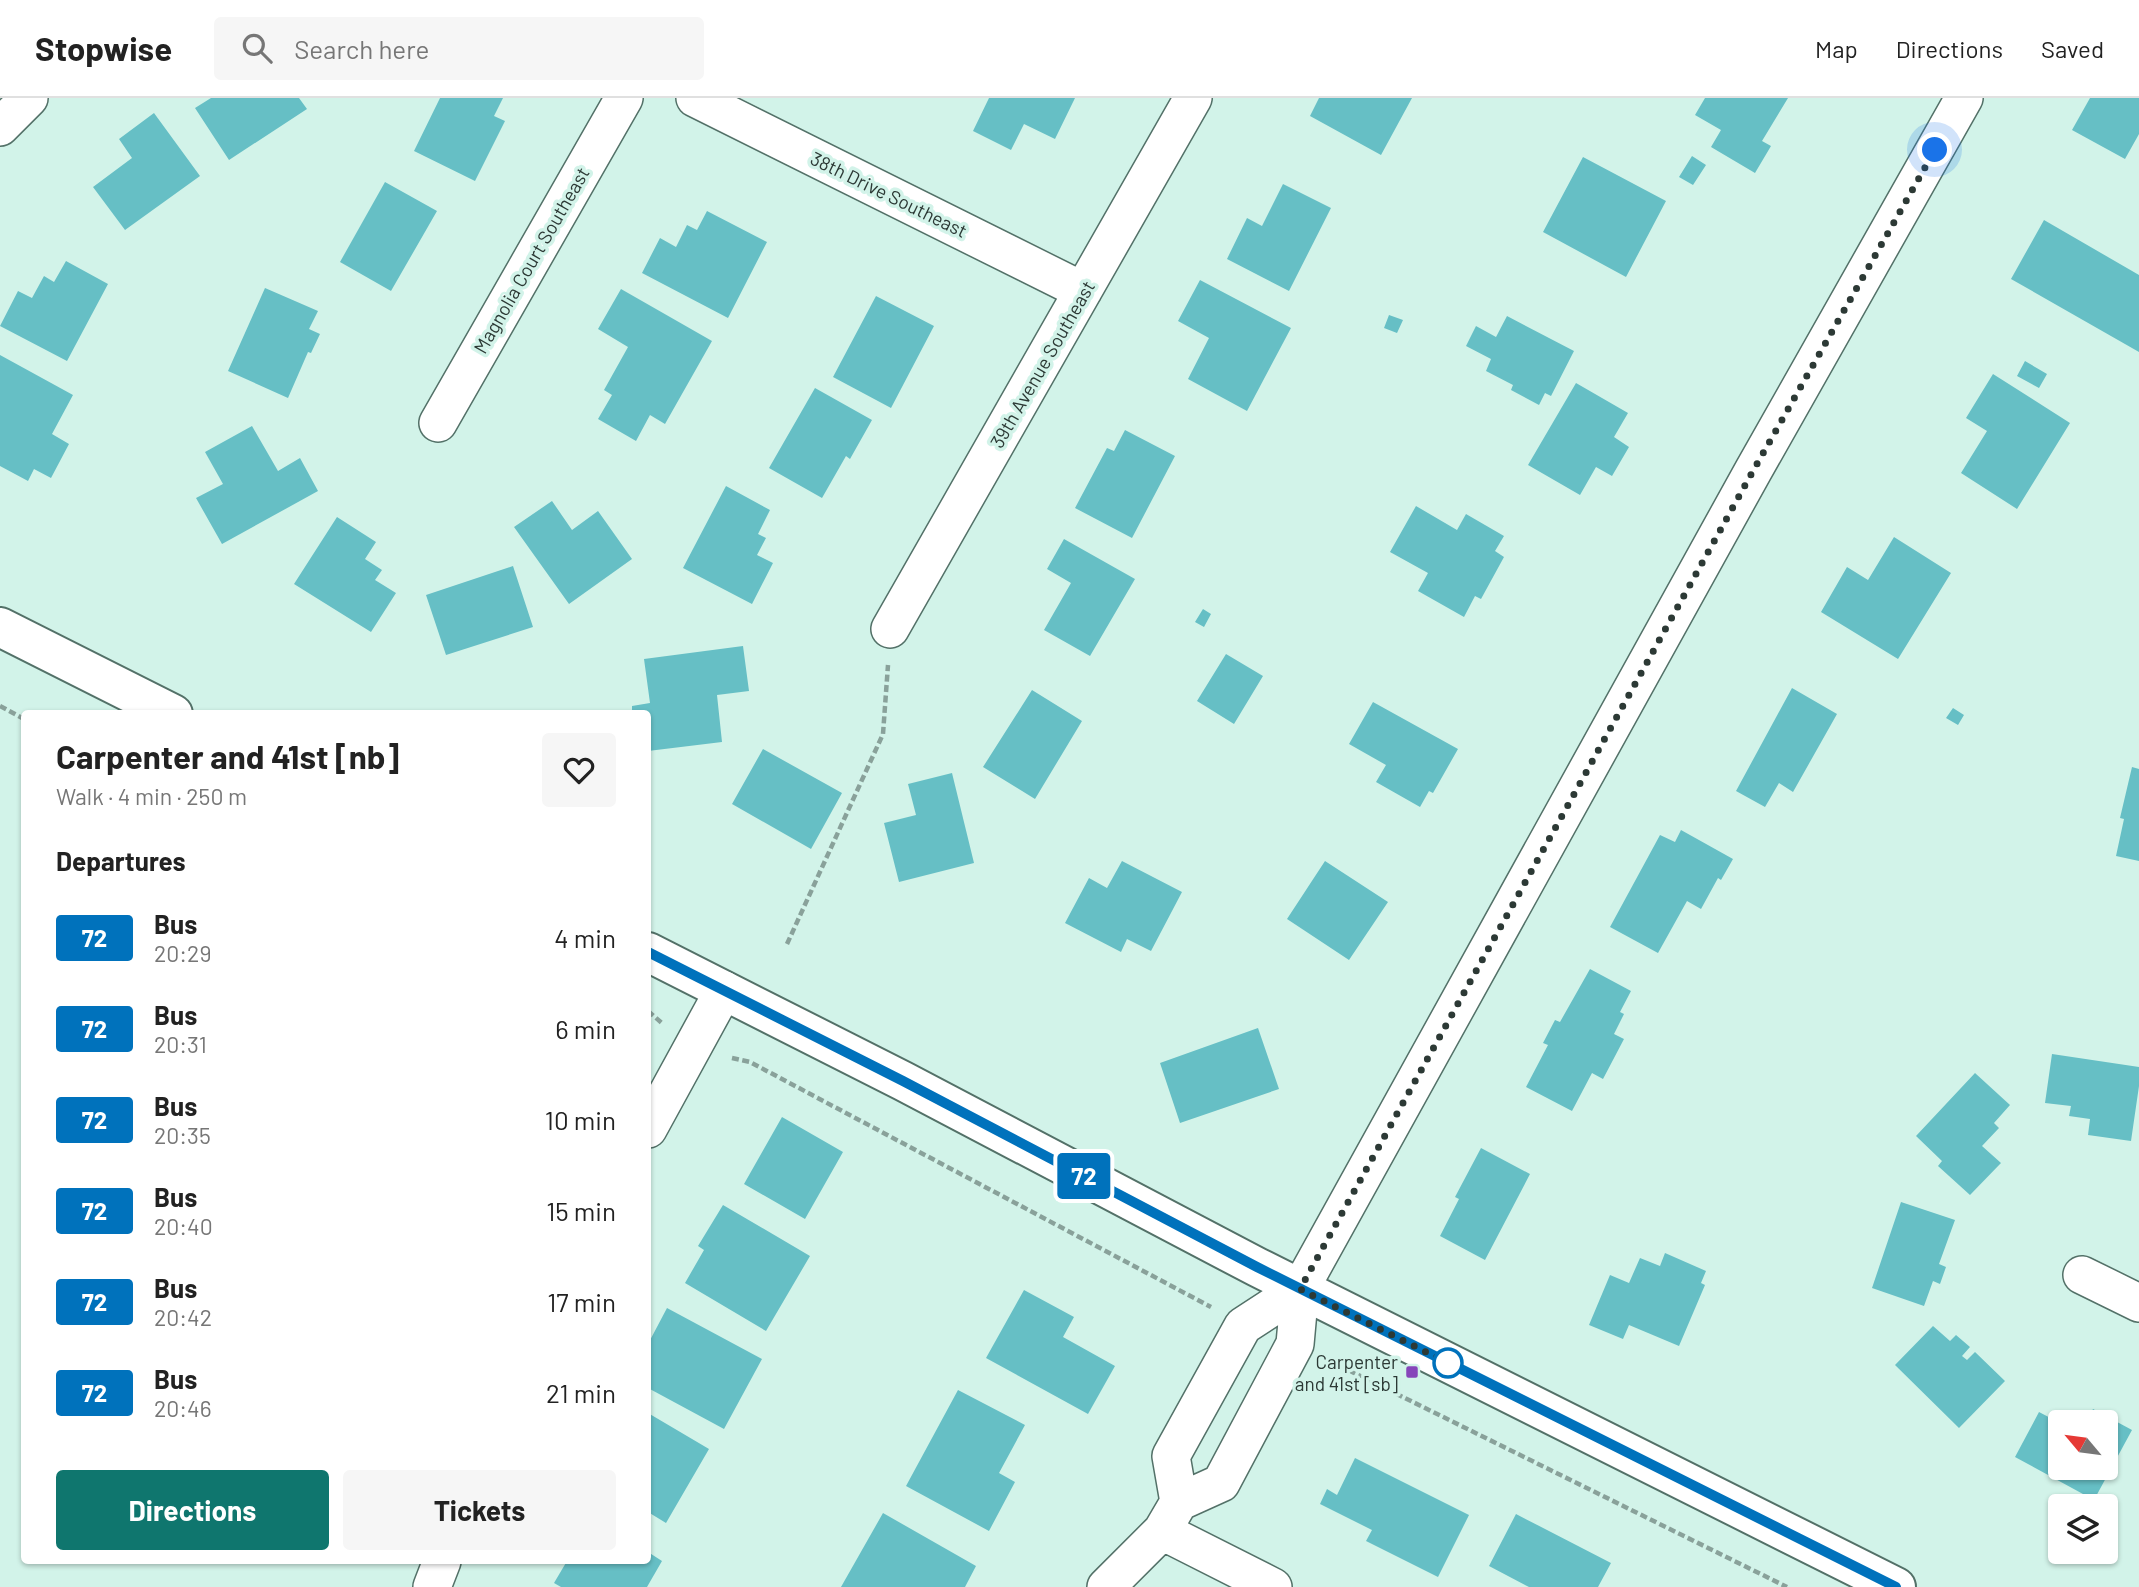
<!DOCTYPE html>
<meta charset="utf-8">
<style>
:root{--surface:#fff;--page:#f6f6f6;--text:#222;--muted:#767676;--line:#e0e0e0;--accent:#0f766e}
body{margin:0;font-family:Barlow,sans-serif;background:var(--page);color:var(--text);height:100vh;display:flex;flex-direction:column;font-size:26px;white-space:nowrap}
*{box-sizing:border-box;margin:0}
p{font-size:23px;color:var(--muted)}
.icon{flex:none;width:38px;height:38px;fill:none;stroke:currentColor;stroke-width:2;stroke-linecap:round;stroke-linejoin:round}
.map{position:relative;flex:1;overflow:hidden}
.panel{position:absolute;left:21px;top:612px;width:630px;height:854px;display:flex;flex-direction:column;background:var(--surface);border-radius:7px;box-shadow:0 2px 5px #0004}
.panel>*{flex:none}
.badge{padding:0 14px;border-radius:5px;font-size:24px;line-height:46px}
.needle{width:46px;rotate:299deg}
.tools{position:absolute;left:2048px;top:1312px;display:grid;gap:14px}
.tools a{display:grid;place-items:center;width:70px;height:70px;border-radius:7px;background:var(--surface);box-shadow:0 2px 5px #0004;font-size:35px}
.you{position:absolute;width:35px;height:35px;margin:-18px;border:5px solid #fff;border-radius:50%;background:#1a73e8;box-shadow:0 0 0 10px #1a73e833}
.map>.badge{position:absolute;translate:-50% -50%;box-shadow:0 0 0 4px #fff}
h2{padding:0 35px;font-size:26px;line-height:63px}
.round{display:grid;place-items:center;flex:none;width:74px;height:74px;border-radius:7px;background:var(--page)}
.overview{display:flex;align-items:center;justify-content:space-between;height:119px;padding:0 35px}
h1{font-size:33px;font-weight:700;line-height:52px}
.button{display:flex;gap:14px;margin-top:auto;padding:14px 35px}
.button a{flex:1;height:80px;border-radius:7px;background:var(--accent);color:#fff;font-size:28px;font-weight:700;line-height:80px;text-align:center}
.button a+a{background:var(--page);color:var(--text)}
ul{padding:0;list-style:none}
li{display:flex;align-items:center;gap:21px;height:91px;padding:0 35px}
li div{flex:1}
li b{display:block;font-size:26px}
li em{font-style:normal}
li .badge{min-width:77px;font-weight:700;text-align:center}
header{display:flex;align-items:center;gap:42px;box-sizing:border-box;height:98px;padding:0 35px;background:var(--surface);border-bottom:2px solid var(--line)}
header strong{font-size:33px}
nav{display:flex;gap:38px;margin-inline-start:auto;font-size:24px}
.search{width:490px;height:63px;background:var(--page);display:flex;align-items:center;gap:18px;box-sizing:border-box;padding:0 24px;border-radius:7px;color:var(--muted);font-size:26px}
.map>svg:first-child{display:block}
.building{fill:#66bfc5}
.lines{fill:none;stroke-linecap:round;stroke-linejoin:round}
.street-casing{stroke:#537168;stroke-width:40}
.secondary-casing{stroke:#537168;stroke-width:42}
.path{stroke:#89a19a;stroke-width:4.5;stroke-dasharray:7 3.5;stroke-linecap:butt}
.street{stroke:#fff;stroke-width:37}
.secondary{stroke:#fff;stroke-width:38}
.line-casing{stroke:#fff;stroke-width:16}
.line{stroke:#0072bc;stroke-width:10}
.walk{stroke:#2c3935;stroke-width:7;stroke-dasharray:0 12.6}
.stop-dot{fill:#fff;stroke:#0072bc;stroke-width:3.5}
.poi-dot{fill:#8645ba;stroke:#d2f3e9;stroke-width:2.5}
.labels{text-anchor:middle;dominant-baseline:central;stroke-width:7;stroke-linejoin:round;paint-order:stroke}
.street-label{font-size:19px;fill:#2c3935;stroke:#d2f3e9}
.poi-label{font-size:19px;fill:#2c3935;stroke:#d2f3e9;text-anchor:end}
</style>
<header>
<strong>Stopwise</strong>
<div class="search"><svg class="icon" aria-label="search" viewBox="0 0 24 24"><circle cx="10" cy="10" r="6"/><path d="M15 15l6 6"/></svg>Search here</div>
<nav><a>Map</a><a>Directions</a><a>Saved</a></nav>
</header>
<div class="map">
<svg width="2139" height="1489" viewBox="0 0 2139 1489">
<rect width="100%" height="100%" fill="#d2f3e9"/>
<path class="building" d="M211,0h88l8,11 -78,51 -34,-52z
M440,0h63l-9,18 11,5 -30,60 -61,-30z
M989,0h86l-20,41 -31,-15 -13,26 -38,-19z
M1319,0h93l-31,57 -71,-39z
M1705,0h83l-26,43 9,5 -16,27 -44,-26 10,-17 -26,-15z
M2090,0h49v36l-14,25 -53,-29z
M154,15l46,63 -75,54 -32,-43 39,-29 -13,-19z
M1692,58l14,9 -13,20 -14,-8z
M1583,59l83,44 -40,76 -83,-45z
M385,84l52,29 -46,80 -51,-29z
M1283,86l48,24 -42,83 -62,-32 20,-41 15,8z
M707,113l60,31 -39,76 -86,-45 18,-35 16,9 11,-22 10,5z
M2044,122l95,55v77l-128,-73z
M66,163l42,23 -41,77 -67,-35 18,-35 14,7 12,-22 10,6z
M1200,182l91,48 -44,83 -59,-32 21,-41 -31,-17z
M265,190l53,23 -9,18 11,5 -9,19 -3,-1 -20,46 -60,-27z
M621,191l91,52 -47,83 -15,-9 -14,26 -38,-22 14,-24 -8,-5 24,-43 -30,-18z
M876,198l58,30 -43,82 -58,-31z
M1389,217l14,5 -6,13 -13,-5z
M1507,218l67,35 -23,45 -6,-3 -6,12 -28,-15 2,-5 -27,-14 5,-12 -25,-13 10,-20 20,11z
M0,257l73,40 -21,39 17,10 -18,34 -17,-9 -6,12 -28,-15z
M2025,263l22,13 -8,14 -22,-12z
M1993,276l77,49 -53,86 -56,-36 26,-42 -21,-13z
M1576,285l52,30 -14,24 15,10 -17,29 -16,-9 -16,28 -52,-30z
M815,290l57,32 -22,39 -4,-3 -24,42 -53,-30z
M252,328l26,45 22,-13 18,33 -96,53 -26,-46 27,-14 -18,-32z
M1125,332l50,26 -43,82 -57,-30 32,-60 7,3z
M726,388l44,24 -12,24 8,4 -9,17 16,8 -21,41 -69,-36z
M552,403l20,29 26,-19 34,48 -63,45 -55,-77z
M1416,408l41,24 9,-16 38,22 -9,15 9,6 -23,42 -6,-3 -11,21 -46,-26 10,-18 -38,-21z
M337,419l39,25 -11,17 17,11 -7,10 21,13 -25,39 -77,-48z
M1894,439l57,36 -53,86 -77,-47 26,-45 21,13z
M1064,441l71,40 -45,77 -46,-26 27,-47 -24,-14z
M513,468l20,61 -87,28 -20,-60z
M1203,511l8,5 -7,13 -9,-5z
M743,548l6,45 -32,4 5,47 -74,9v-37h-16v-8l18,-3 -6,-44z
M1226,556l37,22 -29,48 -37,-23z
M1792,590l45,26 -44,78 -14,-9 -14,24 -29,-16z
M1032,592l50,31 -47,78 -52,-32z
M1373,604l85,47 -25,44 -4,-2 -9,16 -44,-25 10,-17 -37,-21z
M1953,610l11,7 -6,10 -12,-7z
M763,651l79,44 -31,56 -79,-45z
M2132,669l7,2v92l-23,-5 8,-37 -4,-1z
M952,675l22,90 -75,19 -15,-59 32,-8 -8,-31z
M1681,732l52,29 -12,21 -3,-2 -17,31 -14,-8 -29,52 -48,-26 50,-92 15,7z
M1122,763l60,31 -31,59 -24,-12 -6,13 -56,-29 24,-45 18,10z
M1325,763l63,41 -39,58 -62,-41z
M1590,871l41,22 -11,21 4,2 -10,20 10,5 -21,40 -11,-6 -20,38 -46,-24 22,-42 -5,-2 12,-23 5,2z
M1258,930l21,61 -99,34 -20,-60z
M2052,956l87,13v19l-8,55 -43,-6 2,-16 -21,-3 2,-10 -26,-3z
M1975,975l35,32 -16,18 5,5 -17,18 19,17 -31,32 -32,-29 4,-5 -26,-25z
M782,1019l61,35 -38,67 -61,-35z
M1481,1050l49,26 -45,86 -45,-24 19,-37 -4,-2z
M1901,1104l54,18 -16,44 7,3 -6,17 -7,-3 -9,25 -52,-18z
M723,1107l87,51 -44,75 -81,-48 19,-33 -6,-4z
M1665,1155l41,18 -5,12 4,2 -26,61 -50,-21 -6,14 -34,-14 21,-50 19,8 11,-25 20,8z
M1024,1192l50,27 -11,20 52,29 -27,48 -102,-56z
M667,1210l95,51 -38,70 -76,-41v-44z
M1933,1228l17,15 6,-6 14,12 -8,9 5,4 8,-8 30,29 -46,47 -64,-63z
M958,1292l67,35 -26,48 16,9 -26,49 -83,-45z
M2093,1311l39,21 -38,70 -79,-43 24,-45 21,11v45h45v-45h-19z
M648,1315l61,36 -43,74 -18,-11z
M2067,1317l14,8h-19z
M1355,1360l114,57 -31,62 -72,-36 6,-11 -52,-26 7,-15 10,6z
M883,1415l93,53 -11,21h-124z
M1516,1416l95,49 -13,24h-69l-40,-21z
M648,1454l14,9 -15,26h-86l-7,-4 13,-22h81z"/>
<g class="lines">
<g class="street-casing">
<path id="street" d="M695,0l388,193
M0,29l29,-29
M438,325l186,-325
M890,531l303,-531
M648,1031l76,-139
M2082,1177l57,28
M1179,1404l-8,-46 72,-130 57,-37
M1162,1433l111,56
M432,1489l10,-26
M1106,1489l56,-56 17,-29 42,-19 74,-139 5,-55 453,-818 211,-373"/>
</g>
<g class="secondary-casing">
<path id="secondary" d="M0,529l173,87
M648,854l255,129 354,186 639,320"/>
</g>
<path class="path" d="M0,608l24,13
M787,846l96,-210 5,-69
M648,913l15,13
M732,960l18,4 461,245
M1330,1263l457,226"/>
<use href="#street" class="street"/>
<use href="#secondary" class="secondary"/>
</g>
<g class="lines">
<g class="line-casing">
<path id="line" d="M648,854l255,129 354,186 639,320"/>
</g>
<use href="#line" class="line"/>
<path class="walk" d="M1448,1265l-148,-74 453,-818 182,-321"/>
</g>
<circle class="stop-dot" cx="1448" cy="1265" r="14"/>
<rect class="poi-dot" x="1405" y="1267" width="14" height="14" rx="3.5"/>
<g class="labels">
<g class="street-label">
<text transform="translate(889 96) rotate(26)">38th Drive Southeast</text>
<text transform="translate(531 162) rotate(-60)">Magnolia Court Southeast</text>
<text transform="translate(1042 266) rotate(-60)">39th Avenue Southeast</text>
</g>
<g class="poi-label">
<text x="1398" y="1263">Carpenter<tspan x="1398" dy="22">and 41st [sb]</tspan></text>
</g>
</g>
</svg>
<div class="tools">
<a><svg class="needle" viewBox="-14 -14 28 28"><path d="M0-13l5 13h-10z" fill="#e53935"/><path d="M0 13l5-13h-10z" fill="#767676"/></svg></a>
<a><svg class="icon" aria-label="layers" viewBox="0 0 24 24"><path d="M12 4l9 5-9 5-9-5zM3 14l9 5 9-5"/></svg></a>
</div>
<div class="you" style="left:1935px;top:52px"></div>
<b class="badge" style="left:1084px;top:1078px;background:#0072bc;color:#fff">72</b>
<section class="panel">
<div class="overview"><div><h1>Carpenter and 41st [nb]</h1><p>Walk · 4 min · 250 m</p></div><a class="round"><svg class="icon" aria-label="heart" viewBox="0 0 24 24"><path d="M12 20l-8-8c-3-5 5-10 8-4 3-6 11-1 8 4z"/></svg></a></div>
<h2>Departures</h2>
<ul>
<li><span class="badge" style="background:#0072bc;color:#fff">72</span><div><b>Bus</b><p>20:29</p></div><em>4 min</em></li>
<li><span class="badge" style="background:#0072bc;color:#fff">72</span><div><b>Bus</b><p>20:31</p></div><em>6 min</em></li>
<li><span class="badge" style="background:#0072bc;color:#fff">72</span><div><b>Bus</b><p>20:35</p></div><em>10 min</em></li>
<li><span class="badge" style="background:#0072bc;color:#fff">72</span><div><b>Bus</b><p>20:40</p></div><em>15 min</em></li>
<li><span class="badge" style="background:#0072bc;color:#fff">72</span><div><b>Bus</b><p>20:42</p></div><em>17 min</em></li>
<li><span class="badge" style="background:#0072bc;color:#fff">72</span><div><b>Bus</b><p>20:46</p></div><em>21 min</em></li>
</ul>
<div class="button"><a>Directions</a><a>Tickets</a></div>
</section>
</div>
